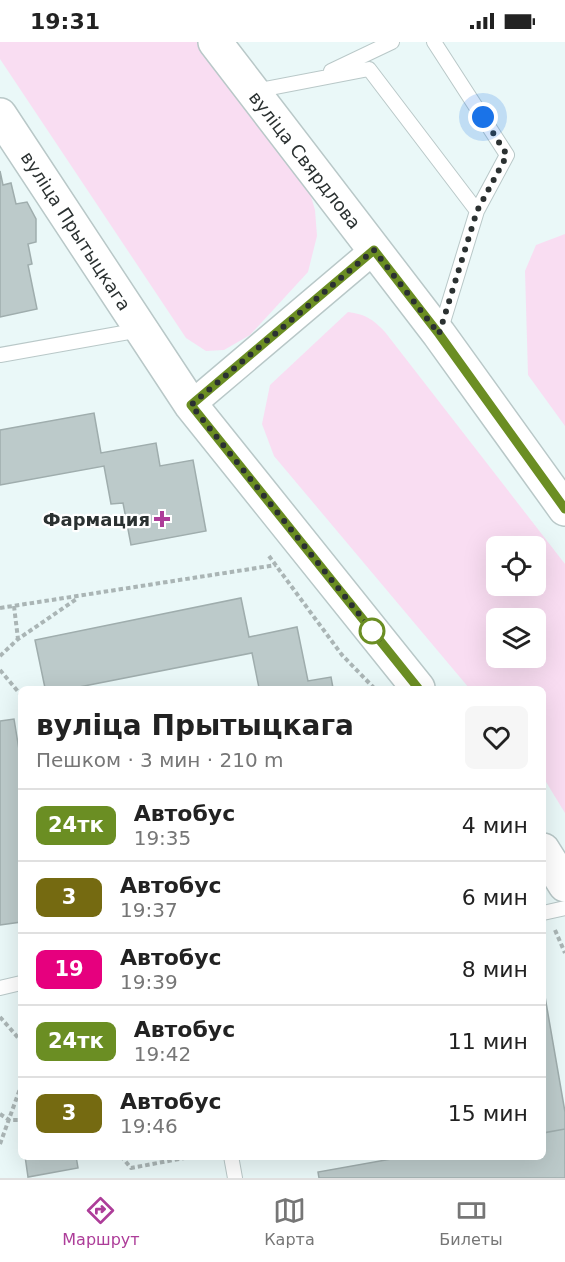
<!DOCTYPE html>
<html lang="ru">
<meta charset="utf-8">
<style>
:root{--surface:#fff;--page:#f6f6f6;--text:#222;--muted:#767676;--line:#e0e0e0;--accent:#ad3d99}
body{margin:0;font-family:"DejaVu Sans",sans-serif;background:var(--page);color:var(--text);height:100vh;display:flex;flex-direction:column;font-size:22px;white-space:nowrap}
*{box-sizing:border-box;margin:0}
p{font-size:20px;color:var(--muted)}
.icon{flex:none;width:33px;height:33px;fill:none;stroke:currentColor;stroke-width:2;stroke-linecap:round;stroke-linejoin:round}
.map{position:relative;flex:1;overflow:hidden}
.side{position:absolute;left:18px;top:644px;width:528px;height:474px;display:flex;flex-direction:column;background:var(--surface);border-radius:9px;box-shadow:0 6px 24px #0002}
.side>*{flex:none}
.badge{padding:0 12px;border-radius:9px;font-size:21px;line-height:39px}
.buttons{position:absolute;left:486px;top:494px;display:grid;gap:12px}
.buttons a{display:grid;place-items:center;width:60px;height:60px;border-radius:9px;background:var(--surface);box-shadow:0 6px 24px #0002;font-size:30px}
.you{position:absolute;width:30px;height:30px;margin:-15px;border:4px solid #fff;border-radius:50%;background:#1a73e8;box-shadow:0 0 0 9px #1a73e833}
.map>.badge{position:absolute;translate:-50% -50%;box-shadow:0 0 0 3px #fff}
.round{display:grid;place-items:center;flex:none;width:63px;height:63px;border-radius:9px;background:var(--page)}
.headline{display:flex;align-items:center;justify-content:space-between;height:102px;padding:0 18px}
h1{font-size:28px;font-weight:700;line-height:45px}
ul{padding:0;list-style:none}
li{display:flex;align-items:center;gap:18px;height:72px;padding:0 18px;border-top:2px solid var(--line)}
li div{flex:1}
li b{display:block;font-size:22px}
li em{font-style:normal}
li .badge{min-width:66px;font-weight:700;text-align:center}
.status{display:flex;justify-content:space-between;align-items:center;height:42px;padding:0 30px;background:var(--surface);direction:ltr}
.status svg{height:16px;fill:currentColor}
.menu{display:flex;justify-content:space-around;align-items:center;height:84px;border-top:2px solid var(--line);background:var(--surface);font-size:16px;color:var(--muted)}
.menu a{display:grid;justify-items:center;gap:3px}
.menu .active{color:var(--accent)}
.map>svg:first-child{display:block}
.green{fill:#f9ddf2;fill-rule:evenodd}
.building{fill:#bccaca;stroke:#9fadad;stroke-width:1.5}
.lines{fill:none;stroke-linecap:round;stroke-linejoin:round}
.lane-casing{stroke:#b9c8c8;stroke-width:16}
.street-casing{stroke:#b9c8c8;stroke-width:30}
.secondary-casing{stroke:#b9c8c8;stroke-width:36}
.path{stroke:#aab5b5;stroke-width:4;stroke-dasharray:4.5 3;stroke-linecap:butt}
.lane{stroke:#fff;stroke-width:14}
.street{stroke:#fff;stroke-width:27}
.secondary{stroke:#fff;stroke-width:33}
.line-casing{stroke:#fff;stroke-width:14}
.line{stroke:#6b8e23;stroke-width:9}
.walk{stroke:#2b3131;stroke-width:6;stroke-dasharray:0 10.8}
.poi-dot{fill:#ad3d99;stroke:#fff;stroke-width:2}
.stop-dot{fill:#fff;stroke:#6b8e23;stroke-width:3}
.labels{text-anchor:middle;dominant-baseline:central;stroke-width:4.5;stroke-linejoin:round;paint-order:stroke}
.street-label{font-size:18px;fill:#2b3131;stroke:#fff}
.poi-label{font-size:18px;font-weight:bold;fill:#2b3131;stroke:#fff;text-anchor:end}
</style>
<div class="status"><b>19:31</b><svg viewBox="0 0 49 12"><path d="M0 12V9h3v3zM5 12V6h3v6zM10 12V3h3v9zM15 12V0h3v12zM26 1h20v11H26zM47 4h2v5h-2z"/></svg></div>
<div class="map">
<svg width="565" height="1136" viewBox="0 0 565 1136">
<rect width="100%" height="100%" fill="#eaf8f8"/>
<path class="green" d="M0,0h199l109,144 7,24 2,26 -9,36 -58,63 -26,15 -18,1 -20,-13 -186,-279z
M565,192v192l-37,-51 -3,-104 11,-26z
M348,270c17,2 25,7 37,20l180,232v249l-22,-36v-89h-74l-195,-232 -12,-32 8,-39zM496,504h40v39h-40zM496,576h40v39h-40z"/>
<path class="building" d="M0,129l3,14 8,-2 5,21 11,-2 9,17v23l-8,2 4,20 -4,1 9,44 -37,8z
M94,371l7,40 55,-10 4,23 33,-6 13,71 -75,14 -8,-42 -12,1 -7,-38 -104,19v-55z
M241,556l8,39 48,-10 11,54 23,-4 2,11h-74l-7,-35 -178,35h-29l-10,-48z
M14,677l7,43v160l-21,3v-204z
M543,943l22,127v17l-22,4z
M565,1087v49h-246l-1,-6 90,-16h135v-23z
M25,1114h51l2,12 -50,9z"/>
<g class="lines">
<g class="lane-casing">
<path id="lane" d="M434,0l73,113 -30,56
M331,29l61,-29
M255,49l114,-22 108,142 -37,121
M0,313l140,-25
M543,871l22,-5
M0,946l21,-5
M231,1114l4,22"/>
</g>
<g class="street-casing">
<path id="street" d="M191,363l183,-155"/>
</g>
<g class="secondary-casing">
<path id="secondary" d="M215,0l224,292 126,175
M0,73l191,290 227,283
M543,808l22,35"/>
</g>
<path class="path" d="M269,514l73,99 32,33
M14,564l4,33
M0,566l276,-43
M0,614l18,-17 60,-41
M0,628l21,25
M555,888l10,23
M0,975l21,24
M0,1072l9,6h12
M0,1102l21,-58
M121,1114l10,12 64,-12"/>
<use href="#lane" class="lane"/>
<use href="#street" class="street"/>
<use href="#secondary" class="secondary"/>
</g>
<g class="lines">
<g class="line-casing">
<path id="line" d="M418,646l-227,-283 183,-155 65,84 126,175"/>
</g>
<use href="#line" class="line"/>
<path class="walk" d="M372,589l7,8 -188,-234 183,-155 65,84 38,-123 30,-56 -24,-38"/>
</g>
<path class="poi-dot" d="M159 468h6v6h6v6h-6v6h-6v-6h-6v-6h6z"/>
<circle class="stop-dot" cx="372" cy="589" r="12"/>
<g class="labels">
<g class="street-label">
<text transform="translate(305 118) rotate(52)">вуліца Свярдлова</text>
<text transform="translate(76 189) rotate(57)">вуліца Прытыцкага</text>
</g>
<g class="poi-label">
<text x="150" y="477">Фармация</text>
</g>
</g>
</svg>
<div class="buttons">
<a><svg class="icon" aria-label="locate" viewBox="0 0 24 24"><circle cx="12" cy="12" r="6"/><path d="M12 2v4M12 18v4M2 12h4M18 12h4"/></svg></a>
<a><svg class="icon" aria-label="layers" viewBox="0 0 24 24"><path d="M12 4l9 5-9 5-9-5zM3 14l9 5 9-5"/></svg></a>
</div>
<div class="you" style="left:483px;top:75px"></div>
<section class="side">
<div class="headline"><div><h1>вуліца Прытыцкага</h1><p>Пешком · 3 мин · 210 m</p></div><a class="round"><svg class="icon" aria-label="heart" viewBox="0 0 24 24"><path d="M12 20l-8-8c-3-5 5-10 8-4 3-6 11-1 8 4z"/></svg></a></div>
<ul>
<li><span class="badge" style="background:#6b8e23;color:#fff">24тк</span><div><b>Автобус</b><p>19:35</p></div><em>4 мин</em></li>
<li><span class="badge" style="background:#756a11;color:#fff">3</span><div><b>Автобус</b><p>19:37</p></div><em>6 мин</em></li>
<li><span class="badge" style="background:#e6007e;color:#fff">19</span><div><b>Автобус</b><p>19:39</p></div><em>8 мин</em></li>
<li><span class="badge" style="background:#6b8e23;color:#fff">24тк</span><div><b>Автобус</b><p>19:42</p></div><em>11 мин</em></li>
<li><span class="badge" style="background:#756a11;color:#fff">3</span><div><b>Автобус</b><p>19:46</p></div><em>15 мин</em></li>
</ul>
</section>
</div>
<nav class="menu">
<a class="active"><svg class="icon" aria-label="directions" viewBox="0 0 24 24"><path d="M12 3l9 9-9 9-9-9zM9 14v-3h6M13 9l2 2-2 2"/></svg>Маршрут</a>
<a><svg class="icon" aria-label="map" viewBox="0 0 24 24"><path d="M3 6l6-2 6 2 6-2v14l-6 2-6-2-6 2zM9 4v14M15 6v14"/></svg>Карта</a>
<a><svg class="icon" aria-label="tickets" viewBox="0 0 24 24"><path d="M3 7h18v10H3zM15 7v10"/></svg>Билеты</a>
</nav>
